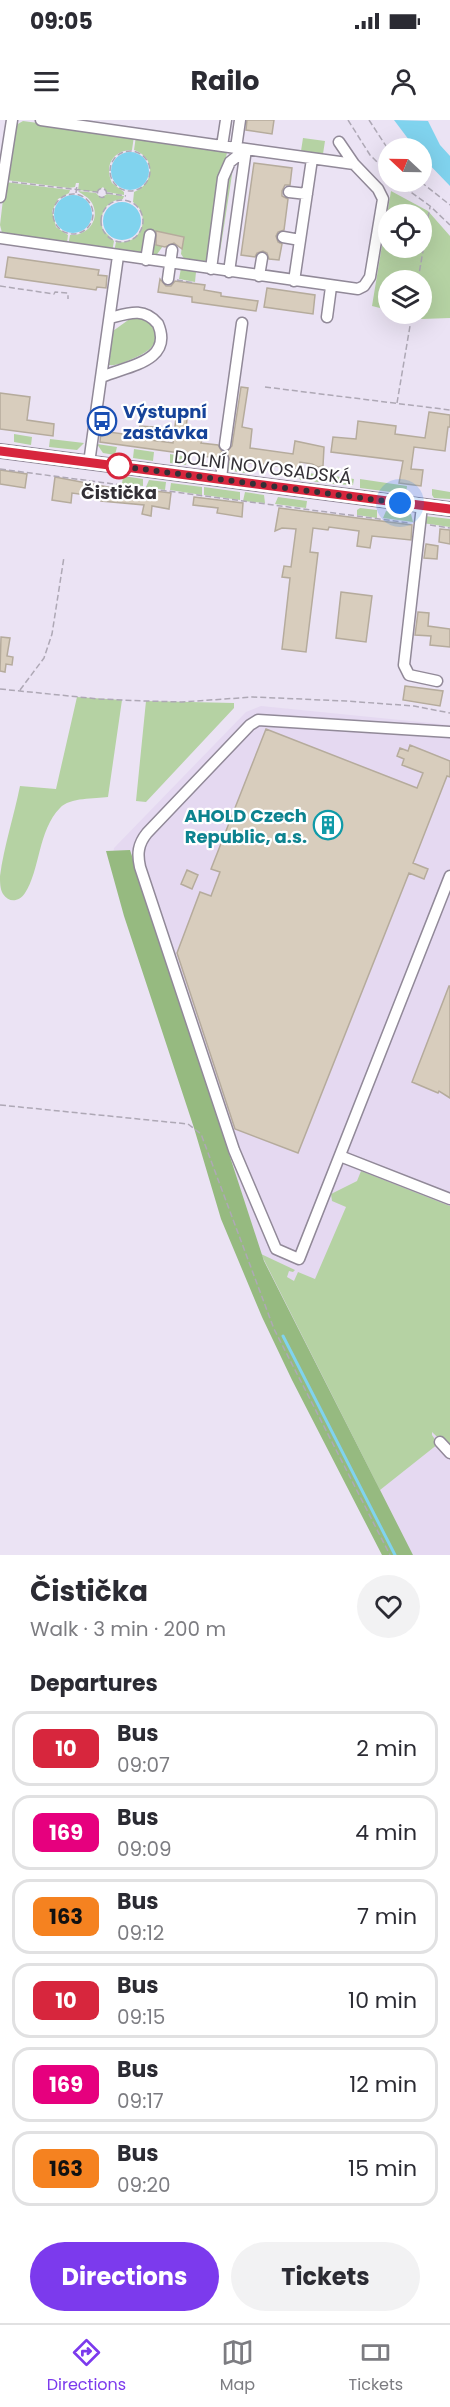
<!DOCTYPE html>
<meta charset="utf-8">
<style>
:root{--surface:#fff;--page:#f2f2f3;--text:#2b2b33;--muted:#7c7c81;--line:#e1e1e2;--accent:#7c3aed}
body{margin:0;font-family:Poppins,sans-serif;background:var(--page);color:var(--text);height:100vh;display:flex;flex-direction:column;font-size:22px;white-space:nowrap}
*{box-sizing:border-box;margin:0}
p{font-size:20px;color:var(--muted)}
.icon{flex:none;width:33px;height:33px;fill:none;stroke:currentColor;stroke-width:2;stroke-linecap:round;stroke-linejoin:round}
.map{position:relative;height:1435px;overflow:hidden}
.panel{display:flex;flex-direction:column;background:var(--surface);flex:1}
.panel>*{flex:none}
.badge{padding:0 12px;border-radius:9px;font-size:21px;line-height:39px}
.needle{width:39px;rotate:292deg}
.buttons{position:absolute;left:378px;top:18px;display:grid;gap:12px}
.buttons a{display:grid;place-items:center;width:54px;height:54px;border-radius:50%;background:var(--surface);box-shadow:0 6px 24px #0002;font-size:30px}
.you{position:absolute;width:30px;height:30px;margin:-15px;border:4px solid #fff;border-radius:50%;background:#1a73e8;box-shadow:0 0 0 9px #1a73e833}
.map>.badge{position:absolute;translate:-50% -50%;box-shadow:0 0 0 3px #fff}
h2{padding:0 30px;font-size:22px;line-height:54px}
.round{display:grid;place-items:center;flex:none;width:63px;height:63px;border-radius:32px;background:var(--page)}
.headline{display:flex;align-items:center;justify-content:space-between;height:102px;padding:0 30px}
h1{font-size:28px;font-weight:700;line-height:45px}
.cta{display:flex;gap:12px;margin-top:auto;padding:12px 30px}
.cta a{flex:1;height:69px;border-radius:36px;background:var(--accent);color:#fff;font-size:24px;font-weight:700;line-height:69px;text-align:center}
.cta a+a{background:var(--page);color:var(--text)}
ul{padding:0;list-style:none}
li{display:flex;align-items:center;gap:18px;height:75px;margin:0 12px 9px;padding:0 18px;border:3px solid var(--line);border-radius:18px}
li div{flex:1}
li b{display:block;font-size:22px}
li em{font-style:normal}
li .badge{min-width:66px;font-weight:700;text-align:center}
.status{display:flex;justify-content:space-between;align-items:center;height:42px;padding:0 30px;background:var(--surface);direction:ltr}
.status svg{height:16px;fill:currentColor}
header{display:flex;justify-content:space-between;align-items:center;height:78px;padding:0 30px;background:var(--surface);font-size:27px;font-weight:700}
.tabs{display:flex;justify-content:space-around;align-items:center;height:84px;border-top:2px solid var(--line);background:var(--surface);font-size:16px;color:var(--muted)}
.tabs a{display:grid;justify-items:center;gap:3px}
.tabs .active{color:var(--accent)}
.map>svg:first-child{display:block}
.built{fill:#e5d9f1}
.green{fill:#b5d2a3;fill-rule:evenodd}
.forest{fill:#96ba80}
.water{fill:#80d3ee}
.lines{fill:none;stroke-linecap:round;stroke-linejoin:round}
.stream{stroke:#80d3ee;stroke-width:3}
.building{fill:#d8cdbd;stroke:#b5ab9c;stroke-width:1.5}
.minor-casing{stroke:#918998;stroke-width:13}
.major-casing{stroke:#918998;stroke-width:16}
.path{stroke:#aea8b5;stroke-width:1.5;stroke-dasharray:6 3;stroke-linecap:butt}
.minor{stroke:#fff;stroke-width:10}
.major{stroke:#fff;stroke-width:14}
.line-casing{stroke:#fff;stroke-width:14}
.line{stroke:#d7263d;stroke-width:9}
.walk{stroke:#333036;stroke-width:6;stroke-dasharray:0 10.8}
.stop-dot{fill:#fff;stroke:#d7263d;stroke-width:3}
.labels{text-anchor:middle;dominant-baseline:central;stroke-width:4.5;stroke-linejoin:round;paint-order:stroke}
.transit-label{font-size:18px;font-weight:bold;fill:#164399;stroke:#fff;text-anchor:start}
.street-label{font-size:18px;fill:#333036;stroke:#fff}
.stop-label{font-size:18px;font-weight:bold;fill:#333036;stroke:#fff}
.culture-label{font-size:18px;font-weight:bold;fill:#0d838f;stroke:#fff;text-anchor:end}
</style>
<div class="status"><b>09:05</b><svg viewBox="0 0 49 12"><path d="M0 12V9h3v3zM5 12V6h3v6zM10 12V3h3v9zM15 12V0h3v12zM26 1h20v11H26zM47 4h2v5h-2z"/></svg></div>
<header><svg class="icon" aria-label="menu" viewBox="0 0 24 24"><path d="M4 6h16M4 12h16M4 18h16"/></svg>Railo<svg class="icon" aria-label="person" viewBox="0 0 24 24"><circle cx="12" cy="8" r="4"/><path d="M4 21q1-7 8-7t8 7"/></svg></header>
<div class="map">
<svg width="450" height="1435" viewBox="0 0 450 1435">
<rect width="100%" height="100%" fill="#ebe3f4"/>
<path class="built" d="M261,586l189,19v830h-39l-156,-296 -142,-405 1,-6 132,-136z"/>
<path class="green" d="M23,1l111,15 -2,14c-19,0 -28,16 -20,33l12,9v3l-17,-3 -4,-5 -6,5 -19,-2 1,-7h-3l-1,4 -6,1 -63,-8 10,-55z
M136,16l91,16 -19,105 -5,7 -18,-4 -4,-6 2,-17 -27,-6 -2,13 9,2 -8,11 -41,-5 2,-10c24,4 37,-25 17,-40l1,-10c21,-8 22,-35 0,-42z
M303,18l22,3 -2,13 -22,-3z
M233,48l-13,84 -2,-6 8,-68z
M5,62l65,8 -1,3 -11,6 -6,12 4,16 12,8 -1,8 -65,-10 -2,-8z
M78,71l18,2 5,5 6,-4 17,2 -1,3c-17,1 -25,15 -20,31l11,11 -2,11 -44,-6 2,-11c17,1 31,-15 22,-32 -3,-6 -11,-9 -14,-12z
M391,71l37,20 22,25v82l-28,1 -21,-5h21v-34h-34v30l-16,-4zM422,94v34h-34v-34z
M181,148l15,4 -1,10 -16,-3z
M131,198h14c21,20 9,32 -13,41 -7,3 -15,7 -23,6l4,-34z
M14,314l18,3 -1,8 -17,-3z
M50,319l34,4 -7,7 -28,-3z
M97,324l20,3 -2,8 -12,-2z
M134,329l20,3 -1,9 -20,-3z
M170,334l17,3 -1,8 -16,-2z
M225,341l22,3 -2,9 -19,-3z
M298,352l29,3v8l-27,-3z
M123,356l20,3v7l-21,-2z
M334,356l20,3 -1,6 -21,-1z
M360,359l47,7 -1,8 -46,-6z
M149,360l17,2 -1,8 -19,-3z
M171,363l31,4v8l-32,-5z
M204,367l36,5v8l-36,-5z
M432,369l18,3v7l-16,-1 -2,-3z
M245,372l19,3 1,8 -22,-2z
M278,377l29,4 -1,7 -31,-4z
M360,388l17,2v8l-20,-3v-5z
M386,391l25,3 2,8 -30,-4z
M425,396l25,3v8l-28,-4z
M77,577l45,3 -14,97c-13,2 -38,0 -48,11 -22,22 -20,63 -35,85 -6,9 -16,10 -22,1 -3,-5 -3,-12 -3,-18 4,-30 14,-60 20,-90l36,3z
M146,581l88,2v5l-88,94 -10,-1z
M361,1051l89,35v243l-18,-17v3l6,9 -58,46 -119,-236 34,16 -2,2 -4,-1 -2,6 7,4 4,-9 17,7 31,-72 -14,-6 -1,-7 26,-13z"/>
<path class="forest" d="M130,730l134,411 149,294h-31l-90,-175 -30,-63 -41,-98 -27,-91 -70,-212 -18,-65z"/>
<path class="water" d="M394,0l34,1 12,24 10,11v30l-28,-29v-9h-7z
M111 51a19 19 0 1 1 38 0a19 19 0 1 1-38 0Z
M54 94a19 19 0 1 1 38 0a19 19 0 1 1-38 0Z
M103 101a19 19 0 1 1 38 0a19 19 0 1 1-38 0Z"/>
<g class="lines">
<path class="stream" d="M283,1216l112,219"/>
</g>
<path class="building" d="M247,0h27l-2,14 -26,-4z
M254,43l38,5 -2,17h-5l-3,6v5l6,3 -4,31 -6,2 -2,4 2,6 4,2 -3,16 -10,-1 -2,-6 -4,-2 -6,2 -2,4 -14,-2z
M156,111l28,6 -2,12 -8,-6 -9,4 -9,-2z
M8,137l91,13 -1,5 9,1 -1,12 -9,-1 -1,3 -91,-13z
M160,159l6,7h5l4,-5 30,4 -1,5 17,3v3l37,5 -2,10 -64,-9v-5l-34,-5z
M267,168l48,7 -2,19 -49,-7z
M241,267l7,1 -6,39 10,2 -2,19 43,6 2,-13 29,6 -1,19 -5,1 -6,-3 -12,-2 -1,7 -69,-9 -4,-8 6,-6z
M0,273l30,4 -3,23 27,4 -1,12 -53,-7z
M429,292l21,3v12h-2l-3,24 -31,-4 -3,22 12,1 -2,16 -22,-3 4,-22 -72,-9 2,-15 23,2 2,-18 38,5 -1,8 30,4z
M176,298l11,1 -1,10 7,1 -1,8 10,2 -1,3 17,2 4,7 -6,6 -116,-16 1,-11 38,5 1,-10 13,1 -2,13 22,3z
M0,350l27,4 -2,14 -25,-4z
M55,357l74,14v-3l42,5 -2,16 -17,-3 -1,10 -9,-2 2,-9 -43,-4v-4l-29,-4 -1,10 -19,-3z
M194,377l49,6 -1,14 -25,-4 1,-5 -25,-3z
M279,388l133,17 -1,15 -39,-4 -2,12 -13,-2 2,-15 -30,-4 -1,3 -15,-2 -3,24 8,1 -12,99 -24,-3 8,-71 -8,-1 2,-11 7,1 5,-38 -14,-1 -7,3z
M440,409l10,1v14l-11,-2z
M426,424l12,2 -1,13 -13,-1z
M341,472l31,4 -6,46 -30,-4z
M418,492l11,1 -1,13 22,3v18l-20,-2 1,-9 -16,-1z
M1,517l9,1 -3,18 6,1 -1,8 -6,-1 -1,8 -5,-1z
M405,566l38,5 -3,15 -37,-6z
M266,609l151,59 6,-15 -21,-8 2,-6 -7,-3 3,-8 8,3 2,-6 40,16v16l-3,-1 -34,87 15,6 -4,10 -15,-6 -111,280 -63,-24 -58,-176 23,-61 11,4 9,-24 -9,-3z
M187,750l11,5 -6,14 -11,-5z
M449,866h1v112l-11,-7 -1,2 -26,-11z"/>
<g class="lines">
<g class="minor-casing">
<path id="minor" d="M41,0l195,28 4,-28
M222,26l4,-26
M239,28l115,16
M289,72l18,2
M0,77l12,-77
M283,117l17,3
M0,118l358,51 6,-3 6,-9 13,-78 -5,-10 -24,-25 -15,-22
M146,140l4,-25
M211,149l12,-91 7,-16 16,-13
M229,152l17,-123
M259,156l3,-18
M168,159l4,-29
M294,161l18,-122
M327,197l4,-30
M102,257c24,-11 72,-15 56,-53 -14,-17 -29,-11 -48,-6
M225,325l17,-122
M89,343l29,-207
M221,360l2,-21
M422,386l-18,159 5,10 28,6
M450,612l-192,-12 -8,5 -103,108c-9,11 -10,21 -7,34l94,283 42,99 23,10 151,-383
M340,1036l110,43
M440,1322l10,11"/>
</g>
<g class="major-casing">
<path id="major" d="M0,331l450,58"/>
</g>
<path class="path" d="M348,0l22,35 18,18
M369,0l19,29
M110 51a20 20 0 1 1 40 0a20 20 0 1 1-40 0Z
M12,62l85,10
M397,62l33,24 20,19
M421,62l29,23
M97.5 73a4.5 4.5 0 1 1 9 0a4.5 4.5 0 1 1-9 0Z
M76,73l1,-8
M107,73l19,3
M53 94a20 20 0 1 1 40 0a20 20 0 1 1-40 0Z
M101 101a21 21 0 1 1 42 0a21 21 0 1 1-42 0Z
M426,107l4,-20
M177,160l18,3
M418,160l8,-47
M0,166l54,8 1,-2 13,1v6
M265,267l185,23
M397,283l15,-89
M0,349l410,54
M430,405l20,3
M0,569l99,10 47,2 36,1 71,-5 93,4 68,5 36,7
M20,570l24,-32 8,-24 12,-77
M0,985l188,19 13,10 73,195 116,226"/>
<use href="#minor" class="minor"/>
<use href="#major" class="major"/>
</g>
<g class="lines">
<g class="line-casing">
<path id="line" d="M0,331l450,58"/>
</g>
<use href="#line" class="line"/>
<path class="walk" d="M119,346l-8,-1 289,38"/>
</g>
<defs>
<g id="bus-ring" transform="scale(1.5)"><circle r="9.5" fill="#fff" stroke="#1a4fb4" stroke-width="1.5"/><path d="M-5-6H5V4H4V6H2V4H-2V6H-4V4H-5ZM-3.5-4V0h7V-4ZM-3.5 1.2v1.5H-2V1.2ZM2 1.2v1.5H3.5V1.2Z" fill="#1a4fb4"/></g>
<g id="building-ring" transform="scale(1.5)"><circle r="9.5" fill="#fff" stroke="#0f9aa8" stroke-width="1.5"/><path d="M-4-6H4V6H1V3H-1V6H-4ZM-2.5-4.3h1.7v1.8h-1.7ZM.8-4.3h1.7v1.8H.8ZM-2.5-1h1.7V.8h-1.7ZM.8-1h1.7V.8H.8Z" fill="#0f9aa8"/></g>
</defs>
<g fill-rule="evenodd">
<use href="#bus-ring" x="102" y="301"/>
<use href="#building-ring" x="328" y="705"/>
</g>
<circle class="stop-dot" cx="119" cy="346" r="12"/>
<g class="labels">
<g class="transit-label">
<text x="123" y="291">Výstupní<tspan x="123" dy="21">zastávka</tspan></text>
</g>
<g class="street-label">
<text transform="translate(263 347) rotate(7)">DOLNÍ NOVOSADSKÁ</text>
</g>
<g class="stop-label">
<text x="119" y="372">Čistička</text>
</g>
<g class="culture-label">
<text x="307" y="695">AHOLD Czech<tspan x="307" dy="21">Republic, a.s.</tspan></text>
</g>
</g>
</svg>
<div class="buttons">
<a><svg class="needle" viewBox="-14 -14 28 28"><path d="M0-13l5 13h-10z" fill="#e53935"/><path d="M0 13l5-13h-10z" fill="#7c7c81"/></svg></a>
<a><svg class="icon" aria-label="locate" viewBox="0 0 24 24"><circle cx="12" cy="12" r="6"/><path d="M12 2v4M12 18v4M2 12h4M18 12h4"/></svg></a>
<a><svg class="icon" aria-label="layers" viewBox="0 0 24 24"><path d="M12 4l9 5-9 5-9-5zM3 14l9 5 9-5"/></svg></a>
</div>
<div class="you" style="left:400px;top:383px"></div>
</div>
<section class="panel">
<div class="headline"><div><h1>Čistička</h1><p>Walk · 3 min · 200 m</p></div><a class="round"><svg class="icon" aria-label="heart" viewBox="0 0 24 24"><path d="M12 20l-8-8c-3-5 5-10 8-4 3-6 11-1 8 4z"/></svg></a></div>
<h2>Departures</h2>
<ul>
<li><span class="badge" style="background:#d7263d;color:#fff">10</span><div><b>Bus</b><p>09:07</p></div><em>2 min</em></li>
<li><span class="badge" style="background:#e6007e;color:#fff">169</span><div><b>Bus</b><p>09:09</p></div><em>4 min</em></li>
<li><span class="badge" style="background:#f58220;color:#111">163</span><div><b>Bus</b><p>09:12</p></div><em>7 min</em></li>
<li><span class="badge" style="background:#d7263d;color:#fff">10</span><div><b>Bus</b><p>09:15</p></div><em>10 min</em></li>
<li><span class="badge" style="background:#e6007e;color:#fff">169</span><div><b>Bus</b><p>09:17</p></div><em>12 min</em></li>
<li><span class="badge" style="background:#f58220;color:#111">163</span><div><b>Bus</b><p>09:20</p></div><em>15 min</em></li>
</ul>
<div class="cta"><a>Directions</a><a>Tickets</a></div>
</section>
<nav class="tabs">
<a class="active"><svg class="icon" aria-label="directions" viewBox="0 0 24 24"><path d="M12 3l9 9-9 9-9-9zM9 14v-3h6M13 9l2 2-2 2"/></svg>Directions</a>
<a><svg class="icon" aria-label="map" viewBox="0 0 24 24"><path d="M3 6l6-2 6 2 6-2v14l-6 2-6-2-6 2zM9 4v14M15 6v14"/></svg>Map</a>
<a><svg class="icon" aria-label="tickets" viewBox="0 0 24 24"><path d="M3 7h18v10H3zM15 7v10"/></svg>Tickets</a>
</nav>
